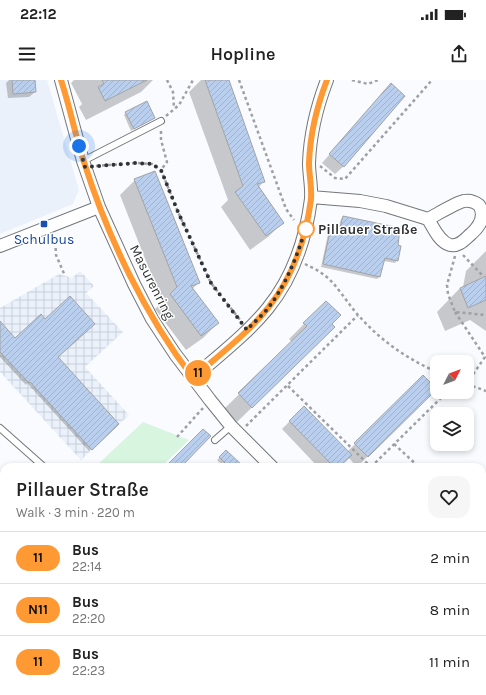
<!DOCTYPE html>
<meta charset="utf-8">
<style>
:root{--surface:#fff;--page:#f6f6f6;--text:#222;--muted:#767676;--line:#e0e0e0}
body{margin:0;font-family:Karla,sans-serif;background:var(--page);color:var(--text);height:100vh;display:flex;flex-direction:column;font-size:15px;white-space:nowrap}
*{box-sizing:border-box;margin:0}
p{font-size:13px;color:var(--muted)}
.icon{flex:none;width:22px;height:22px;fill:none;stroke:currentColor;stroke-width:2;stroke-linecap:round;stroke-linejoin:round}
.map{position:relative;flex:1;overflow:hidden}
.sheet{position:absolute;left:0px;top:383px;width:486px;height:232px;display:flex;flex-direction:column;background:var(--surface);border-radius:12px 12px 0 0;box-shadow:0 2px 6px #0003}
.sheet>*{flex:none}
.badge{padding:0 8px;border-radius:13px;font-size:14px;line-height:26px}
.needle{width:26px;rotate:48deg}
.tools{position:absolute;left:430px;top:275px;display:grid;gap:8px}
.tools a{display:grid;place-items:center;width:44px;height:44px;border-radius:8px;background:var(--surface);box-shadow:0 2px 6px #0003;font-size:20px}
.you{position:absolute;width:20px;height:20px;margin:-10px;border:3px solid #fff;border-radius:50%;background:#1a73e8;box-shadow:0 0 0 6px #1a73e833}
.map>.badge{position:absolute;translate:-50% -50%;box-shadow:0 0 0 2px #fff}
.round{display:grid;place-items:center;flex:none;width:42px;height:42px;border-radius:12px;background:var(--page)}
.headline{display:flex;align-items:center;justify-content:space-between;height:68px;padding:0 16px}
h1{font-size:19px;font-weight:600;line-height:30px}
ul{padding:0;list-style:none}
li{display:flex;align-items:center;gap:12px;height:52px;padding:0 16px;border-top:1px solid var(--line)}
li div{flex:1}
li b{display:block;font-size:15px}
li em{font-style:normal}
li .badge{min-width:44px;font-weight:700;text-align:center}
.status{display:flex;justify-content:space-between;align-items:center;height:28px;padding:0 20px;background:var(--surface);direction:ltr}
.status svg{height:11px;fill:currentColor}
header{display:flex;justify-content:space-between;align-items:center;height:52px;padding:0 16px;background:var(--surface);font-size:18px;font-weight:600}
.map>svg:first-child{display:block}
.built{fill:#eaf1fb}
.industrial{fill:url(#industrial-grid)}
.forest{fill:url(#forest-firs)}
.cemetery{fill:url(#cemetery-stones)}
.garden{fill:#d8f5e0}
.shadow{fill:#0003}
.building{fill:url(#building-hatch);stroke:#a2a4a7}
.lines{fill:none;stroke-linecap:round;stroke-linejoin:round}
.lane-casing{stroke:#74767a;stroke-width:8}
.street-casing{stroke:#74767a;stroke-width:14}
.path{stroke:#9ea0a3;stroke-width:2.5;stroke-dasharray:3 3;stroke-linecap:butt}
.lane{stroke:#fff;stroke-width:6}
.street{stroke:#fff;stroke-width:12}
.line-casing{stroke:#fff;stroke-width:9}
.line{stroke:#f93;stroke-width:6}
.walk{stroke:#313233;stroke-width:4;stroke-dasharray:0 7.2}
.transit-dot{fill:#1a4fb4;stroke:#fff;stroke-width:1.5}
.stop-dot{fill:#fff;stroke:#f93;stroke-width:2}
.labels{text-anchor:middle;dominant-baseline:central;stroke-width:3;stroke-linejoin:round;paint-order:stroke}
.stop-label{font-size:14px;font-weight:bold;fill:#313233;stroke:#fff;text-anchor:start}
.transit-label{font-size:14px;fill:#164399;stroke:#fff}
.street-label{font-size:14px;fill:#313233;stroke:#fff}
</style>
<div class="status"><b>22:12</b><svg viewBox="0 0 49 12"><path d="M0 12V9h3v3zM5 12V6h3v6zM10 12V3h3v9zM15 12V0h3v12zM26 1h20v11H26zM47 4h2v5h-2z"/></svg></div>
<header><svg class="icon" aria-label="menu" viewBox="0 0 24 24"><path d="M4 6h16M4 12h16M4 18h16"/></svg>Hopline<svg class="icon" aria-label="share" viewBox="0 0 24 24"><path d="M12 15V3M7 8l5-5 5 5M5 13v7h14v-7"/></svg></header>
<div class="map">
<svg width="486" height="615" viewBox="0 0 486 615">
<defs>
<pattern id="industrial-grid" width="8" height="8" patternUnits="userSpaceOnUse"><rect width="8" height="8" fill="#eaf1fb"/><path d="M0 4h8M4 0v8" fill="none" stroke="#c9cfd8"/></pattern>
<pattern id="forest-firs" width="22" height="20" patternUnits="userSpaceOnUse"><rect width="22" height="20" fill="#d8f5e0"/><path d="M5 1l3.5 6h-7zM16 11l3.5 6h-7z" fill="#bad2c1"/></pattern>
<pattern id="cemetery-stones" width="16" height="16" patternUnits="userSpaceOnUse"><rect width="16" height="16" fill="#d8f5e0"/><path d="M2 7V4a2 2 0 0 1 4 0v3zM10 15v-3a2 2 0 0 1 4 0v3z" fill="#bad2c1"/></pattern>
<pattern id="building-hatch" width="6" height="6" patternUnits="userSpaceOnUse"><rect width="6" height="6" fill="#b9cfed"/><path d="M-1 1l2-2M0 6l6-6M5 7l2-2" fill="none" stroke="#a0b2cc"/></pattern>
</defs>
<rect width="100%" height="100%" fill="#f9fbff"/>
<path class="built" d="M0,0h47l32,110 -6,14 -73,30z"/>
<path class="industrial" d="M80,191l14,15 -8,7 37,39 -38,35 44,48 -48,45 -81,-88v-64l59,-34 13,4z"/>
<path class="forest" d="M482,602l4,1v12h-51l-3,-4h50z"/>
<path class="cemetery" d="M4,455v156h428l3,4h-435v-156z"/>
<path class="garden" d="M143,342l46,18 -28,27h-66z"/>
<path class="shadow" d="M9,0h25l1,12 -6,5 -21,1 -2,-15z
M74,0h79l-12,12 -55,28 -7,-13 3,-3 -11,-21z
M201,0h27l36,101 -5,6 24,35 -15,15 -18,13 -29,-43 7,-7 -39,-108z
M391,4l-47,82 -9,8 -13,-11z
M126,33l28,5 -23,13 -7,-16z
M135,100l64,103 -7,6 26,34 -15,15 -17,12 -31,-41 7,-7 -42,-107z
M343,137l54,29v14l-2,3 -11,-2 -5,16 -2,2 -56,-12 7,-33 2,-2 7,1 4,-14z
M486,171v80l-16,-11 -25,11 -8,-19 23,-24 3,-1 3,-16z
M326,222l4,22 -11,18 -82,80 -13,-13 68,-67 -3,-3z
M45,240l12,37 61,67 -29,27 -62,-68 -1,2 -26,-28v-34l15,16z
M423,296l13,13 -79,78 -9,-10 -10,10h-20l-36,-38 21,-21 44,44z
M226,371l17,16h-19l-7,-7z
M486,396v27l-4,5v-27z
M4,474v8l-4,-4z
M0,518l4,4v32l-4,-3z
M486,530v27l-4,4v-27z"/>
<path class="building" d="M12,0h23l1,12 -23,2z
M102,0h45l-42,21 -7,-14 6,-3z
M205,0h24l36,102 -8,2 27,39 -18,13 -31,-44 8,-6z
M391,3l14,13 -61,71 -15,-13z
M147,21l8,17 -21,11 -9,-17z
M155,91l45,112 -9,3 28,37 -18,13 -31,-42 7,-7 -43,-108z
M343,136l57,12 -2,17 3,1 -3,15 -13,-3 -5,19 -57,-13 7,-33 9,1z
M486,196v24l-18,8 -8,-20z
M70,216l25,28 -37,33 61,67 -27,26 -62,-68 -1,1 -29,-31v-31l15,17 26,-24 4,5z
M326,221l15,14 -9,9 3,3 -83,81 -14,-15 69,-67 -4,-3z
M423,295l14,14 -69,68 -14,-14z
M304,326l48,49 -13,12h-5l-45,-46z
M203,349l8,7 -30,31h-16z
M226,370l18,17h-15l-10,-10z"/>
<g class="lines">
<g class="lane-casing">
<path id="lane" d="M83,81l78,-40
M0,348l44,39
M215,360l16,-14
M0,562l4,2
M0,608l6,7
M94,611l9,4
M276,611l24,4
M37,615v-4
M226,615l9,-4"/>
</g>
<g class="street-casing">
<path id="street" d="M61,0l22,81 16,46 35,77 18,35 23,35 35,46 21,26 41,41
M311,117l49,4 26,5 42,13c8,-4 29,-17 36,-18 5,-1 11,1 15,4 7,11 1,21 -8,29 -6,5 -12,13 -21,11 -11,-3 -17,-18 -22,-26
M0,166l99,-39
M193,298c25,-22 54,-44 75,-70 25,-31 38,-70 43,-109 1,-12 -2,-24 -2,-36 1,-28 8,-57 18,-83
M482,482h4"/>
</g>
<path class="path" d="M167,0l6,12 1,16
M239,0l47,129 8,11
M352,0l16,4 10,-4
M166,36l13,-11 14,-25
M161,51v9l6,22 -6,8
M96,86l40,-3 16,1 9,6 17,42 33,71 30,38
M320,86l15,12 10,1 87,-99
M55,156l1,19 9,21
M463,175l20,21
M455,176l-8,29 1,9 7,18 31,3
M305,184c6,3 13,6 19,11 11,7 24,29 34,40 22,25 49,44 79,57
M455,232l30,45 -18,26
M467,304l19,7
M288,306l83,81
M246,346l112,-111
M177,357l26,-29
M394,364l25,23
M371,387l76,-75
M482,438l4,-4
M482,576l4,-4
M482,597l4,2
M140,615v-4"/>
<use href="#lane" class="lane"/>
<use href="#street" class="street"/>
</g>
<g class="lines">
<g class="line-casing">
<path id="line" d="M61,0c9,27 14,55 23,82 24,76 61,153 109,216 25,-22 54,-44 75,-70 25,-31 38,-70 43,-109 1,-12 -2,-24 -2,-36 1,-28 8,-57 18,-83"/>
</g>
<use href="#line" class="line"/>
<path class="walk" d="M79,66l6,21 51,-4 16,1 9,6 17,42 33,71 36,47c7,-8 16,-15 22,-23 19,-26 28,-51 38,-82l-1,4"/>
</g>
<rect class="transit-dot" x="40" y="140" width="8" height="8" rx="2"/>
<circle class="stop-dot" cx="306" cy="149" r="8"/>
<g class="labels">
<g class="stop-label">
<text x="318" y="149">Pillauer Straße</text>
</g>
<g class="transit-label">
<text x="44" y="159">Schulbus</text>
</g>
<g class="street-label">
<text transform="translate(152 202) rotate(63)">Masurenring</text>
</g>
</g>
</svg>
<div class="tools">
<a><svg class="needle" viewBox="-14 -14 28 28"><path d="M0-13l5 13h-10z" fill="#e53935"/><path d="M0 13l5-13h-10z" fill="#767676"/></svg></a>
<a><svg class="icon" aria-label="layers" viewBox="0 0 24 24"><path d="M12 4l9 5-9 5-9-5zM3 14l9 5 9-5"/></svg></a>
</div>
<div class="you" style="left:79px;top:66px"></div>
<b class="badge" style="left:198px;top:293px;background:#f93;color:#111">11</b>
<section class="sheet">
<div class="headline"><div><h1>Pillauer Straße</h1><p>Walk · 3 min · 220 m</p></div><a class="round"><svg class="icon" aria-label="heart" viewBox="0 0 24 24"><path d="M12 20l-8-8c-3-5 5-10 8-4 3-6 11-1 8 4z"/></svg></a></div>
<ul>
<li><span class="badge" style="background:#f93;color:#111">11</span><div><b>Bus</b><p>22:14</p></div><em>2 min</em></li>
<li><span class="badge" style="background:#f93;color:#111">N11</span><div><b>Bus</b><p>22:20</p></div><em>8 min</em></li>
<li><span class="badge" style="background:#f93;color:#111">11</span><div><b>Bus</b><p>22:23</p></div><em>11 min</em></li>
</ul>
</section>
</div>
